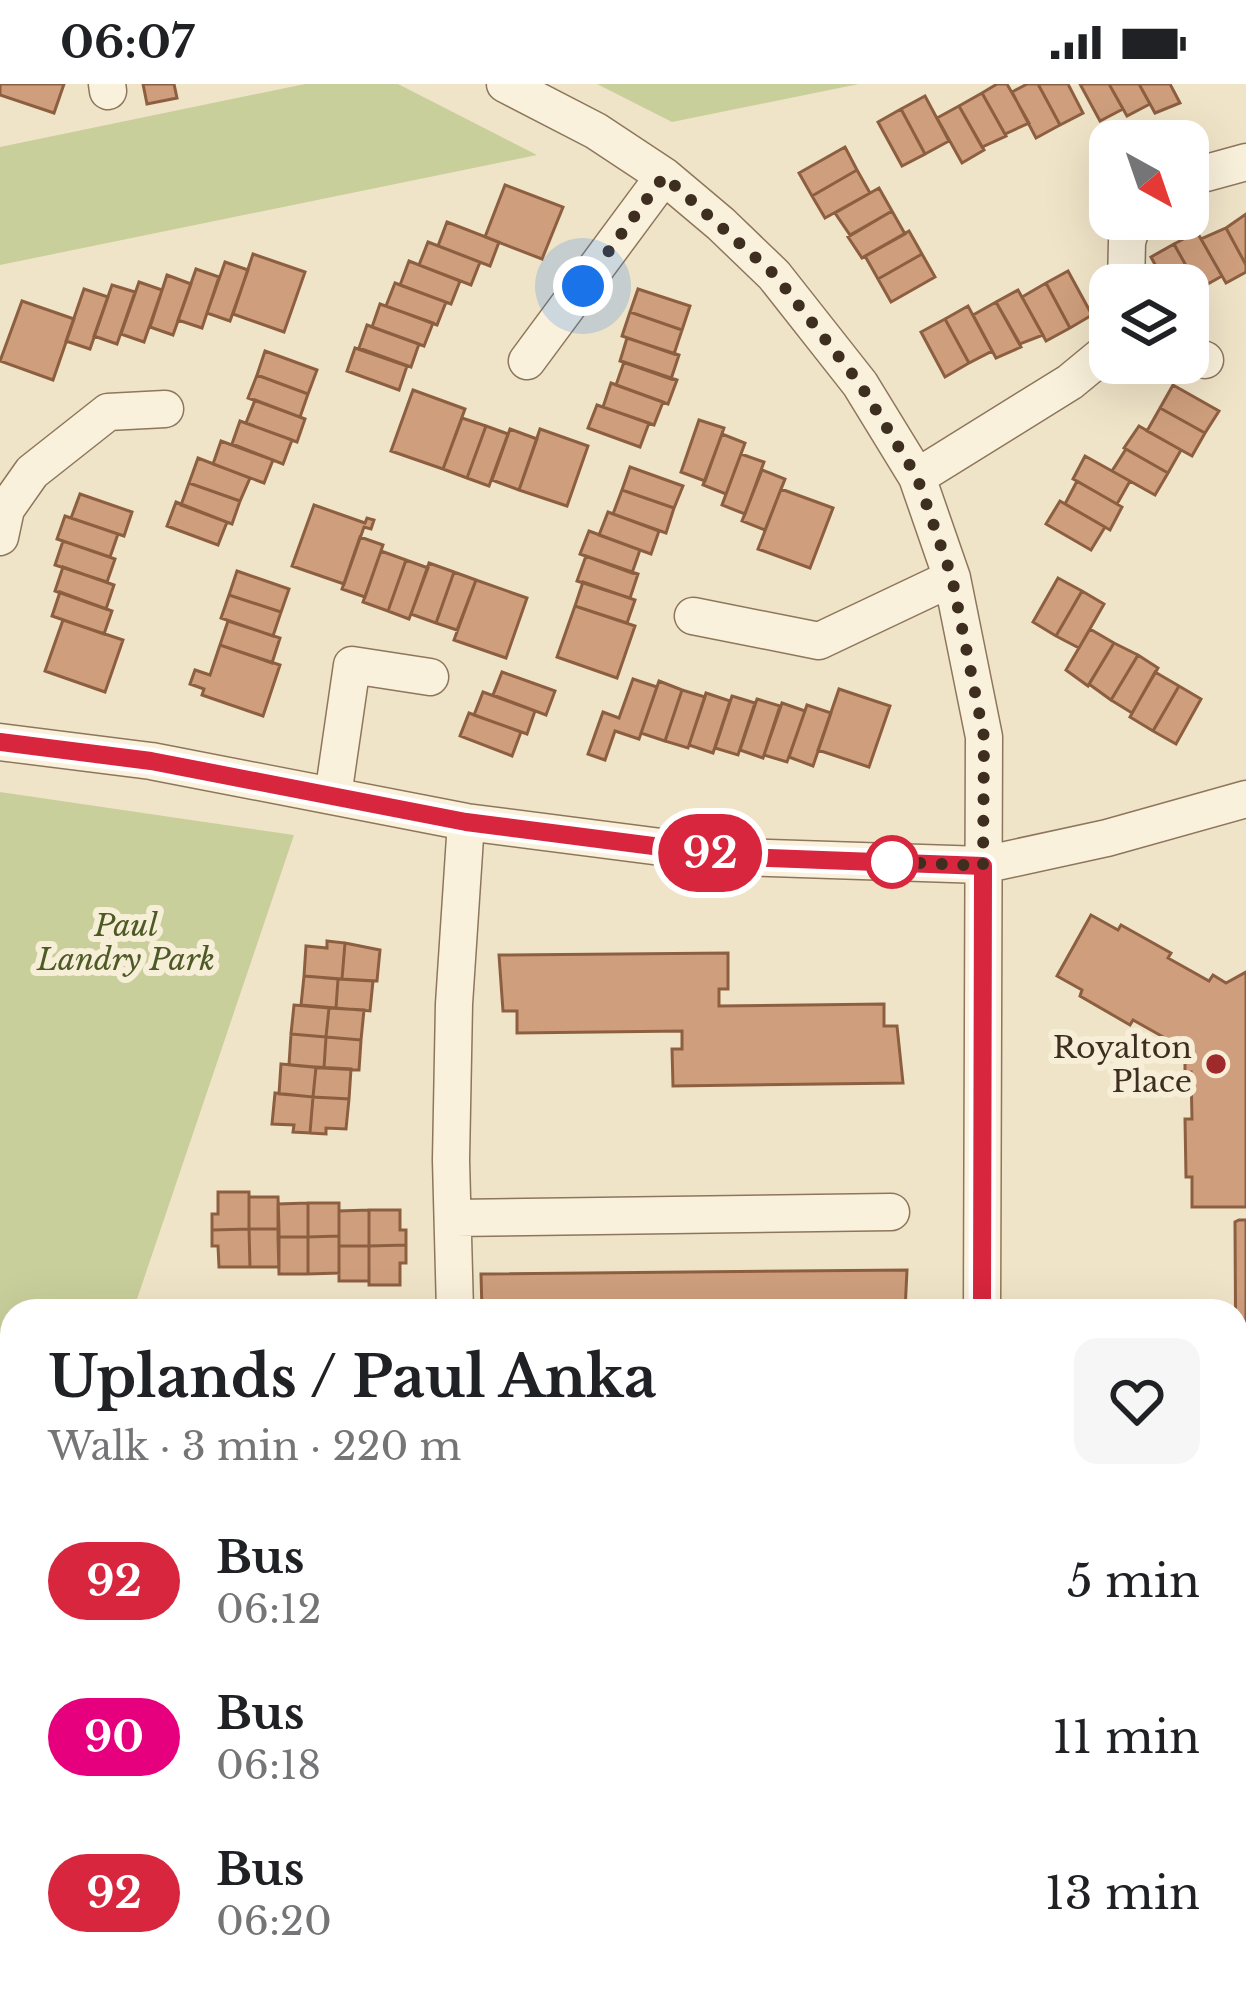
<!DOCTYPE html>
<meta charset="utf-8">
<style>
:root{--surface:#fff;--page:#f6f6f6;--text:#202124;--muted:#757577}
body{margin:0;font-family:"Libre Baskerville",serif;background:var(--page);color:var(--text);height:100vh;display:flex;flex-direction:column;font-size:45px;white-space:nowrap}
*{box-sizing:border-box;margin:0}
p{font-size:39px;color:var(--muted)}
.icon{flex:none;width:66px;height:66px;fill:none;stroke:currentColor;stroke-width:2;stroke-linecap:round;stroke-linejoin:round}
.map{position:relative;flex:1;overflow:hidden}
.drawer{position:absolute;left:0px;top:1215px;width:1248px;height:699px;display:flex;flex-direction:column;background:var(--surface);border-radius:36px 36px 0 0;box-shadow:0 12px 48px #0002}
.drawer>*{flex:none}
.badge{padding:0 24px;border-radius:39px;font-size:42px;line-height:78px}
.needle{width:78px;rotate:140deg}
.tools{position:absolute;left:1089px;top:36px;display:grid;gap:24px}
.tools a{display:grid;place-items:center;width:120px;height:120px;border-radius:24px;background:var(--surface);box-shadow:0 12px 48px #0002;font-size:60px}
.you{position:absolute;width:60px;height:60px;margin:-30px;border:9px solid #fff;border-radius:50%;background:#1a73e8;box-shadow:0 0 0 18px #1a73e833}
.map>.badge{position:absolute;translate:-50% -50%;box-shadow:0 0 0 6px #fff}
.round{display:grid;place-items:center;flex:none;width:126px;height:126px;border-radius:24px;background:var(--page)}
.head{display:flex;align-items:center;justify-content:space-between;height:204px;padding:0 48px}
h1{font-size:57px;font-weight:700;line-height:90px}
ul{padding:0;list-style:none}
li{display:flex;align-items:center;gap:36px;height:156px;padding:0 48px}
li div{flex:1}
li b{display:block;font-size:45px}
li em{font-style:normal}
li .badge{min-width:132px;font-weight:700;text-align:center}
.status{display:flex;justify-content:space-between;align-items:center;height:84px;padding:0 60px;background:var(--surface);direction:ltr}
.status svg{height:33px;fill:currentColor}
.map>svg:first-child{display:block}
.green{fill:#c9cf9b}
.building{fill:#cf9f7d;stroke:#8d5f41;stroke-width:3}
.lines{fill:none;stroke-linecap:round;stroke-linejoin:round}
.minor-casing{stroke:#8d765c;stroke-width:39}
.minor{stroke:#faf1dc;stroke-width:36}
.line-casing{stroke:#fff;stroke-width:27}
.line{stroke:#d7263d;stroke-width:18}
.walk{stroke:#3d2e20;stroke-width:12;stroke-dasharray:0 21.6}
.stop-dot{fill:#fff;stroke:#d7263d;stroke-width:6}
.poi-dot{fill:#9e2a2b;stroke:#f7eed8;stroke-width:4.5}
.labels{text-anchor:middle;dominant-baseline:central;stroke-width:12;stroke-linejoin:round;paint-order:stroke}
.park-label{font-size:30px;font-style:italic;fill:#4d5a26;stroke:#f7eed8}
.poi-label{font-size:30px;fill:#3d2e20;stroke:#f7eed8;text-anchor:end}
</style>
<div class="status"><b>06:07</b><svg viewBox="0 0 49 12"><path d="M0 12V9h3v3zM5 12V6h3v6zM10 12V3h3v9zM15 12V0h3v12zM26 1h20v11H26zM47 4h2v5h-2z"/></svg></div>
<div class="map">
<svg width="1246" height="1913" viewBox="0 0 1246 1913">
<rect width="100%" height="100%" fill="#f0e4c8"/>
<path class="green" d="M305,0h93l139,71 -537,110v-118z
M597,0h262l-187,38z
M0,708l294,43 -161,476h-121v359l-12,36z
M1236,1330h10v583h-213v-11h203z"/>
<path class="building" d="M0,0h64l-10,29 -54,-18z
M143,0h31l3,14 -30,6z
M997,0h10l22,39 -24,11 -23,-41z
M1027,0h11l22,41 -24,13 -24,-46z
M1038,0h30l15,29 -23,12z
M1080,0h29l14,25 -23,12z
M1109,0h30l11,20 -23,12z
M1139,0h31l10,19 -25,10z
M982,9l24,43 -24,11 -23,-41z
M925,12l24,45 -24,13 -24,-45z
M959,22l25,44 -22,13 -25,-45z
M901,25l24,45 -23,12 -24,-44z
M845,63l12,23 -45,26 -13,-23z
M857,86l13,23 -45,25 -13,-22z
M505,101l58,22 -21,52 -57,-22z
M879,104l13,23 -42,24 -15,-22z
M892,127l13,23 -43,24 -14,-21z
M1246,130v51l-20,-37z
M447,138l52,20 -9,24 -52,-20z
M1226,144l20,37v7l-20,11 -25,-44z
M909,147l13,23 -44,25 -13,-23z
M1197,148l25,44 -23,13 -25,-45z
M428,158l52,20 -9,23 -52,-20z
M1174,160l25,45 -11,6v-10h-22l-15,-28z
M253,170l52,18 -21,60 -51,-18z
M922,170l13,23 -44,25 -13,-23z
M409,177l51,20 -9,23 -51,-19z
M225,178l23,8 -18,51 -23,-8z
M196,185l23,8 -17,51 -24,-8z
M1068,187l24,44 -22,13 -24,-45z
M167,191l24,9 -18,51 -23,-8z
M139,198l23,8 -18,52 -23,-8z
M395,199l51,19 -9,23 -51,-19z
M1046,199l24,45 -24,13 -24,-44z
M112,201l23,7 -18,52 -23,-8z
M84,205l24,8 -18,52 -24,-8z
M638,205l52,17 -8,24 -52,-18z
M1018,206l25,45 -23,9 -24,-42z
M22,217l52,18 -21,61 -53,-19z
M996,218l25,45 -25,11 -23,-43z
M380,220l53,19 -9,23 -52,-19z
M968,222l24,45 -23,12 -24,-44z
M630,228l52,18 -8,24 -52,-18z
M945,235l24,44 -24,14 -24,-45z
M367,241l52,19 -8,23 -52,-19z
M627,254l52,17 -8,24 -51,-18z
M355,264l52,18 -8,24 -52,-19z
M265,267l52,19 -9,24 -51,-19z
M624,278l53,18 -9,24 -52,-19z
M257,291l51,19 -8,23 -52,-19z
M611,299l52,19 -9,23 -51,-18z
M1173,301l46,26 -14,22 -45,-25z
M413,306l52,19 -22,60 -52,-18z
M255,316l50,19 -8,23 -51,-19z
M597,321l52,18 -9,24 -52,-19z
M1160,324l45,25 -13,23 -45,-25z
M462,334l24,8 -19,52 -24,-9z
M699,336l25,8 -19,53 -24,-9z
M240,337l52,19 -9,24 -51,-20z
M486,342l22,8 -19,52 -22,-8z
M1139,342l42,24 -13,23 -44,-25z
M510,345l27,10 -18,51 -27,-10z
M540,345l48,17 -21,60 -48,-16z
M722,350l23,9 -19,51 -23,-9z
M221,357l52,19 -9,23 -51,-19z
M1126,365l42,24 -13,22 -43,-24z
M741,370l23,8 -19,52 -23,-9z
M1085,372l45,25 -13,23 -44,-25z
M198,374l52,20 -10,23 -51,-18z
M630,383l53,19 -9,22 -52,-18z
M762,386l23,9 -20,51 -23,-9z
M1077,397l45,26 -12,23 -45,-26z
M189,399l51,18 -8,23 -51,-19z
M781,405l52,19 -23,60 -52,-19z
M622,406l52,18 -8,25 -53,-19z
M80,410l52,18 -8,24 -53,-18z
M1060,417l45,26 -14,23 -45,-26z
M176,418l51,20 -9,23 -51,-19z
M314,421l51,18 2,-5 7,2 -3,9 -7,-2 -20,57 -52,-18z
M608,428l51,19 -8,23 -52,-19z
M65,432l53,18 -8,23 -53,-18z
M589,447l51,19 -8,23 -52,-19z
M360,453l23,8 -18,52 -23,-8z
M63,457l52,18 -8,23 -52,-17z
M381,467l25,9 -18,51 -25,-9z
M586,472l52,18 -8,24 -53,-17z
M406,476l22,8 -19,51 -21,-8z
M429,479l25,9 -18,51 -25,-9z
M63,483l51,18 -8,24 -51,-18z
M237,487l52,18 -8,23 -52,-17z
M454,488l22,8 -19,50 -21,-7z
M1058,494l24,13 -26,45 -23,-14z
M476,496l51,18 -21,60 -52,-18z
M583,498l52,18 -8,23 -52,-17z
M1082,507l22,13 -25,44 -23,-12z
M60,508l52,19 -8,23 -52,-18z
M229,511l52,17 -8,24 -52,-18z
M575,522l60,20 -18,52 -60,-21z
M63,536l60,20 -18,52 -60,-21z
M228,537l52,17 -8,25 -52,-18z
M1090,545l24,14 -26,43 -22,-16z
M1114,559l24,12 -27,45 -22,-16z
M220,561l60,20 -17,51 -61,-21 2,-6 -14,-5 5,-14 15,5z
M1138,571l20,13 -26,45 -21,-13z
M502,588l53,19 -9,24 -53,-20z
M1155,588l24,14 -26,45 -23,-14z
M633,595l24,8 -18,52 -24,-8 -10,29 -17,-6 15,-42 16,6z
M659,597l23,9 -17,51 -24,-8z
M1179,602l22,13 -25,45 -23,-13z
M839,605l51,17 -21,61 -51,-17z
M682,606l23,7 -17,51 -23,-7z
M483,608l52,19 -8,23 -53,-19z
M706,609l24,8 -17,52 -24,-8z
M732,612l23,7 -17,52 -23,-7z
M757,615l23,7 -17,52 -23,-8z
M782,619l23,8 -18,51 -23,-7z
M807,621l24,8 -18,53 -24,-9z
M469,629l52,19 -9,24 -52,-20z
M1091,831l27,15 3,-5 50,28 -3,5 41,23 4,-6 13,8 20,-11v235h-54v-30h-6l-1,-58h7l-1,-47 -6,1v-17l-14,-8 3,-5 -41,-23 -3,5 -50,-29 2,-6 -25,-14z
M327,857l18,2 -3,36 -38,-3 2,-30 21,2z
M345,859l35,7 -3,31 -35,-2z
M728,869v36h-9v17l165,-2v22h13l6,57 -230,3 -1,-37h10v-18l-165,2v-22h-14l-4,-56z
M304,892l34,3 -2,29 -35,-3z
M338,895l35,2 -3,30 -34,-3z
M294,921l35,3 -3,29 -35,-3z
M329,924l35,2 -3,30 -35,-3z
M291,950l35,3 -2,31 -35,-3z
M326,953l35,3 -2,30 -35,-2z
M281,980l35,3 -3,30 -34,-3z
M316,983l35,2 -2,30 -36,-2z
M275,1009l38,4 -3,36 -17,-1 1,-7 -22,-1z
M313,1013l36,2 -3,30 -20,-1v6l-16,-1z
M218,1108h31v37l-37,1v-16h6z
M249,1113h29l1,32h-30z
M308,1119v34h-30v-33z
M308,1119h31v33l-31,1z
M369,1126h31v20h6v15l-37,1z
M369,1126v36h-30v-35z
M1239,1136h7v178h-10l-1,-176z
M249,1145h30v38h-29z
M249,1145l1,38h-31l-1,-21h-6v-16z
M339,1152v37l-31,1v-37z
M278,1153h30v37h-29z
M406,1161v18h-6v22h-31v-39z
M339,1162h30v35h-30z
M907,1186l-2,41h-423l-1,-37z
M565,1902h251v11h-251z"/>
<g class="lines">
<g class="minor-casing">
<path id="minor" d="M107,0l1,7
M505,0l91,47 68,45 57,48 53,51 86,109 57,93 35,101 32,159 -2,574
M1188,94l58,-16
M1126,201l1,-43 7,-23
M1188,269l17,7
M527,277l137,-185
M917,393l153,-95 40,-33
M0,453l6,-28 26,-37 76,-60 57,-3
M693,532l126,25 133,-63
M0,658l151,19 315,61 273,35 244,8 124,-27 139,-39
M333,712l19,-131 78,12
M455,1134l436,-6
M455,1227l-4,-151 3,-156 12,-182
M986,1902v11"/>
</g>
<use href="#minor" class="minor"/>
</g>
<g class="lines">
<g class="line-casing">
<path id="line" d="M0,658l151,19 315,61 273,35 244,9 -1,445"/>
</g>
<use href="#line" class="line"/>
<path class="walk" d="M583,202l81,-110 111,99 85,109 57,93 35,101 32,159 -1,129 -106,-5 15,1"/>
</g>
<circle class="stop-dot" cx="892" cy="778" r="24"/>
<circle class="poi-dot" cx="1216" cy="980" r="12"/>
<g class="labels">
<g class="park-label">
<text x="126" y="841">Paul<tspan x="126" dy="34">Landry Park</tspan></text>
</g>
<g class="poi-label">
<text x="1192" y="963">Royalton<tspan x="1192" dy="34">Place</tspan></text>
</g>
</g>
</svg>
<div class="tools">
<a><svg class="needle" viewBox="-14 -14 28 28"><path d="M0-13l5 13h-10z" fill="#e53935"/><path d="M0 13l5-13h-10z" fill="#757577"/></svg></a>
<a><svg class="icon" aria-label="layers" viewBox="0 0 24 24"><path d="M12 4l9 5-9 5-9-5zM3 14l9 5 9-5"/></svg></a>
</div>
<div class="you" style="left:583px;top:202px"></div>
<b class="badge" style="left:710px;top:769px;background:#d7263d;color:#fff">92</b>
<section class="drawer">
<div class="head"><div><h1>Uplands / Paul Anka</h1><p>Walk · 3 min · 220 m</p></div><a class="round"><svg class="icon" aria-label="heart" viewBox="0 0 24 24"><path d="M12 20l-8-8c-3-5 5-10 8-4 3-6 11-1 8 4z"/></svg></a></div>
<ul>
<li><span class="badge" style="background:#d7263d;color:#fff">92</span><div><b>Bus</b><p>06:12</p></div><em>5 min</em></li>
<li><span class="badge" style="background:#e6007e;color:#fff">90</span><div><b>Bus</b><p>06:18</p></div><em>11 min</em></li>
<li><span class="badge" style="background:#d7263d;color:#fff">92</span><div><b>Bus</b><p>06:20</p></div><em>13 min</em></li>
</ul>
</section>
</div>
